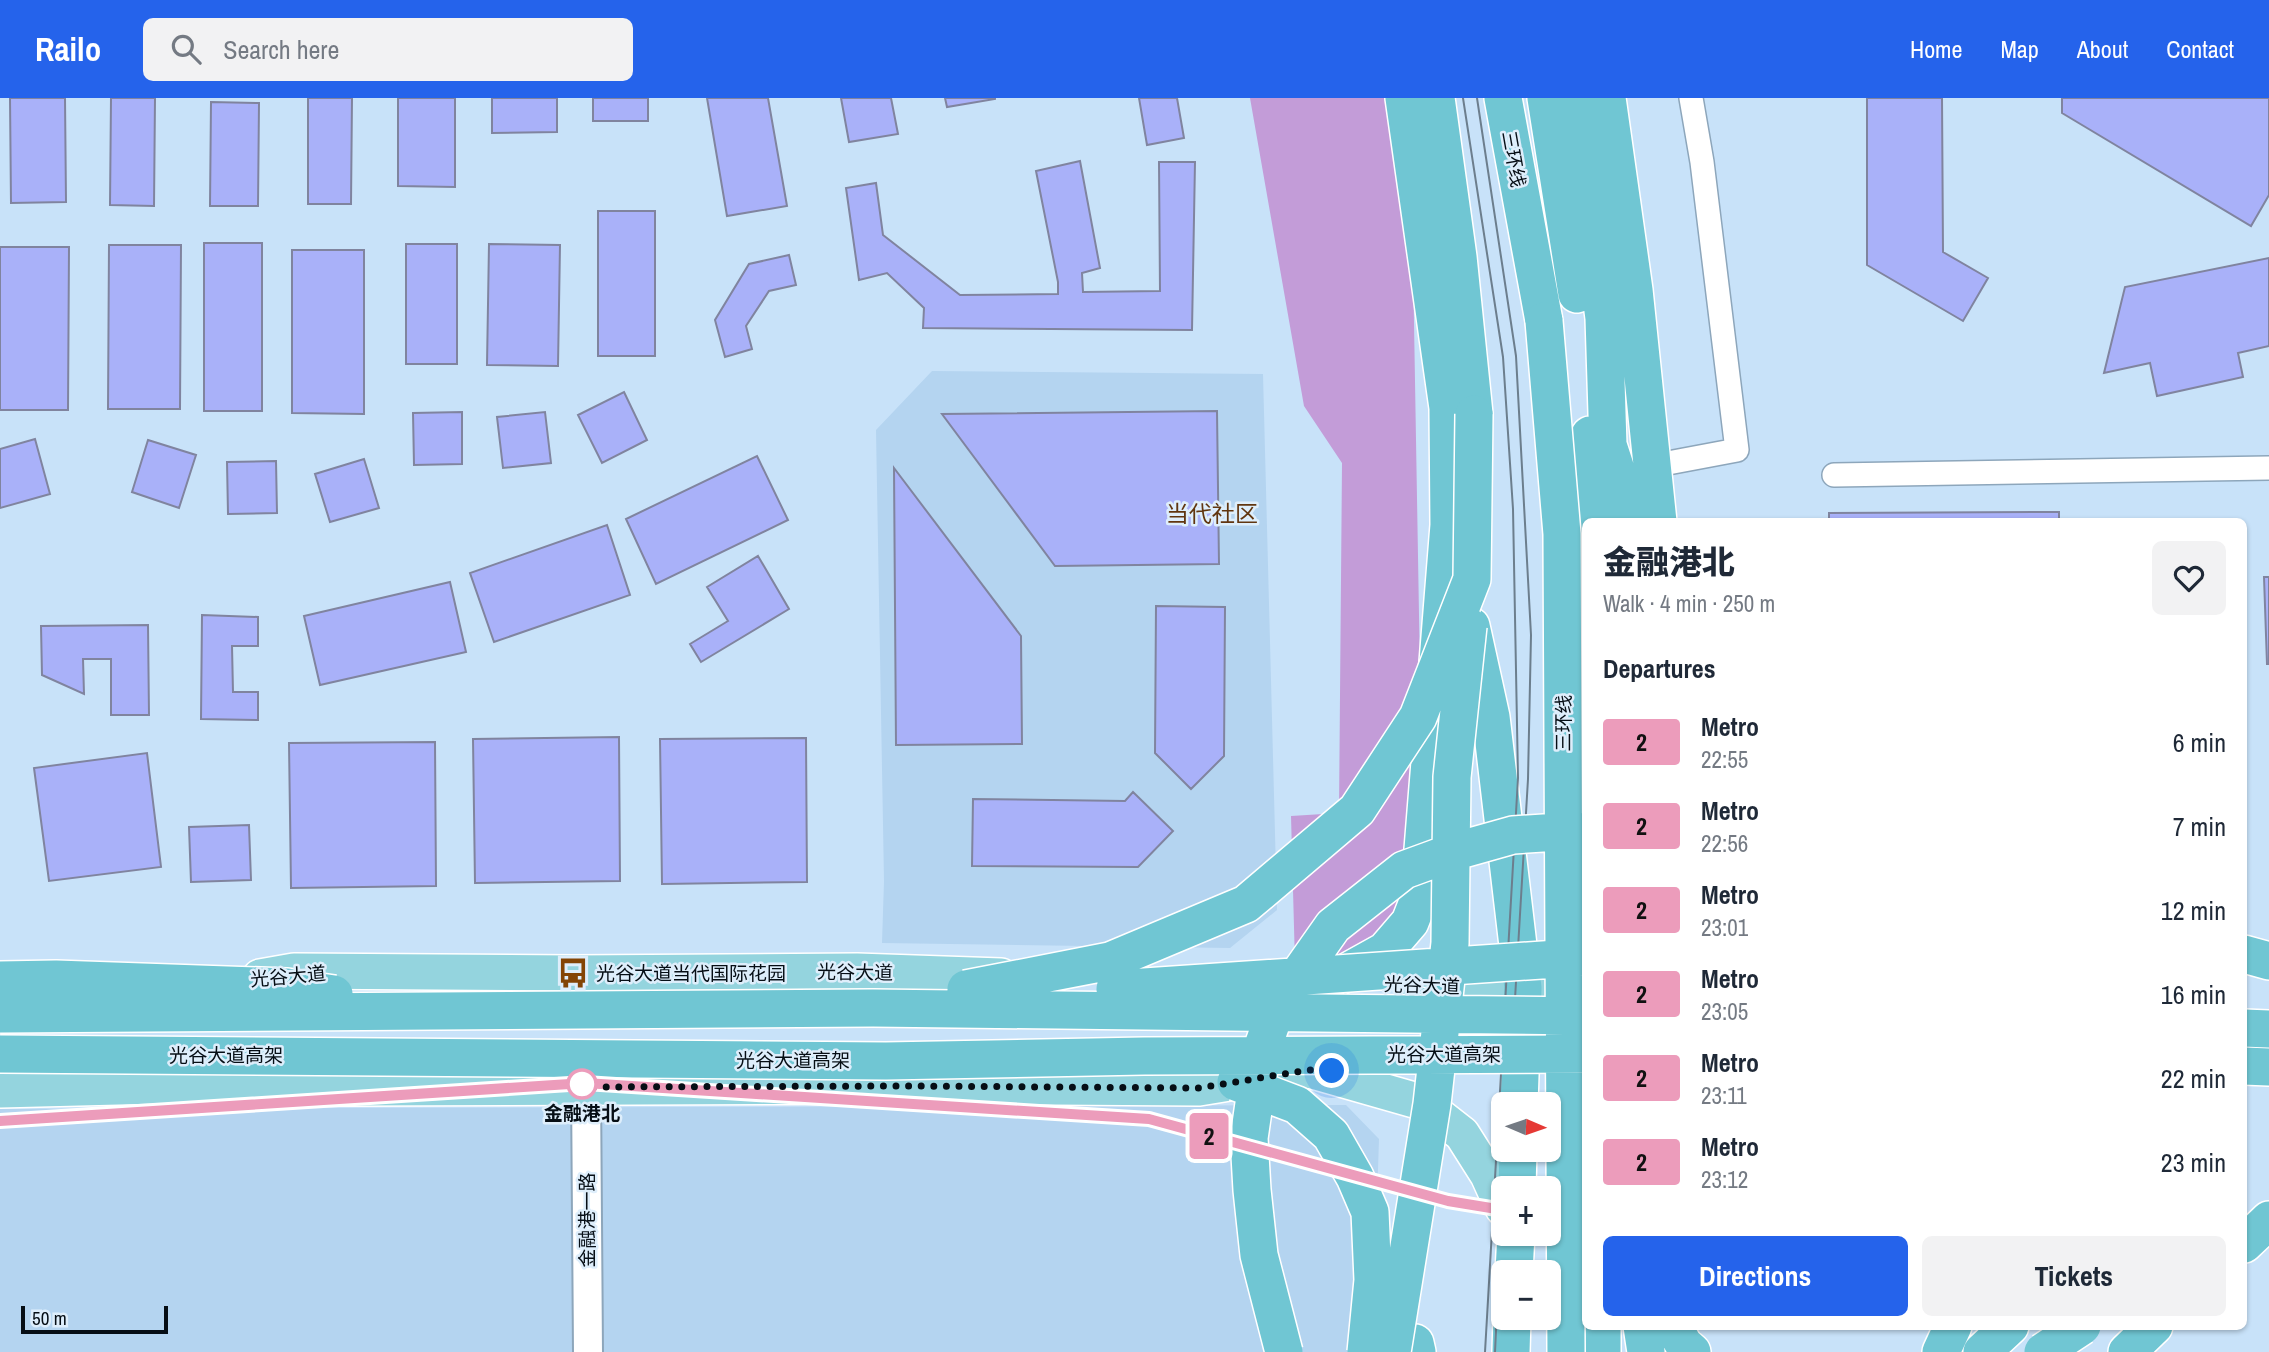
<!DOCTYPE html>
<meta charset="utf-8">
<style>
:root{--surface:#fff;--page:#f2f2f3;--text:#1f2937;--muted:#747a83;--accent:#2563eb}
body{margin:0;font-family:"Archivo Narrow","Noto Sans SC",sans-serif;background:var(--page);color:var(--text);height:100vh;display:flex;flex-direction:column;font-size:26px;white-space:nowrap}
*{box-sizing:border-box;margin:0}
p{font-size:23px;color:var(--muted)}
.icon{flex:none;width:38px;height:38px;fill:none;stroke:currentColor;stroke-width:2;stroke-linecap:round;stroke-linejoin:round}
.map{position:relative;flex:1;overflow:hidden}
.drawer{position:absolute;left:1582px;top:420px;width:665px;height:812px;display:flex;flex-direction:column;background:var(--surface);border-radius:10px;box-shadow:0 2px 5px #0004}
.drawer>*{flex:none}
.badge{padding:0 14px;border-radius:5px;font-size:24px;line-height:46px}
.needle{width:46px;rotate:92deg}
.controls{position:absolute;left:1491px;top:994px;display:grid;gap:14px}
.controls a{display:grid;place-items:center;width:70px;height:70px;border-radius:10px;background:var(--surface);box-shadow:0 2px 5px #0004;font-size:35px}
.scale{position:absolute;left:21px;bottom:18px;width:147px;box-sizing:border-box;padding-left:7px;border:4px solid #060e15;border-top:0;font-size:19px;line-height:24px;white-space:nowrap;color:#060e15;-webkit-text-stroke:5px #deeefb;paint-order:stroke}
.you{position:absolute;width:35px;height:35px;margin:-18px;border:5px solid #fff;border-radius:50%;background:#1a73e8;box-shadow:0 0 0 10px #1a73e833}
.map>.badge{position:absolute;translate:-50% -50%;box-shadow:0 0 0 4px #fff}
h2{padding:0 21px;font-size:26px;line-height:63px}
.round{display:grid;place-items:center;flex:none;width:74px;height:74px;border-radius:10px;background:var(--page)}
.head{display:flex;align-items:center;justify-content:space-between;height:119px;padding:0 21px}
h1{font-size:33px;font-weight:800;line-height:52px}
.button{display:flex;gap:14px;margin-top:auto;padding:14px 21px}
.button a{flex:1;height:80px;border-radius:10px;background:var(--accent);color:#fff;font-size:28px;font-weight:800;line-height:80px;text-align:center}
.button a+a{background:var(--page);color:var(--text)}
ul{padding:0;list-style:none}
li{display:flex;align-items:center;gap:21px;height:84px;padding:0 21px}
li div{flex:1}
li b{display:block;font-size:26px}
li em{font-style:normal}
li .badge{min-width:77px;font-weight:700;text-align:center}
header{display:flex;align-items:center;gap:42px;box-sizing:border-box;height:98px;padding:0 35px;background:var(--accent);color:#fff}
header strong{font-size:33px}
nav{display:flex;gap:38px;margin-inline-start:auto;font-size:24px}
.search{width:490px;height:63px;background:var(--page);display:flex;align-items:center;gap:18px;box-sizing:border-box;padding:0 24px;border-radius:10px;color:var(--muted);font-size:26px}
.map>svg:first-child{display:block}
.built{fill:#b4d4f0}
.green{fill:#c39cd8}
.building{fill:#a9b1f9;stroke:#80849f;stroke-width:2}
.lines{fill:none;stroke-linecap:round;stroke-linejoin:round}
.minor-casing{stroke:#8da6bb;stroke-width:26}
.tertiary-casing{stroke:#8da6bb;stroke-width:32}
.primary-casing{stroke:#fff;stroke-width:38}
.trunk-casing{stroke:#fff;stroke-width:40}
.minor{stroke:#fff;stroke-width:23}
.tertiary{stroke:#fff;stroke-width:28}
.primary{stroke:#94d4de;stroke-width:35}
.trunk{stroke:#70c6d3;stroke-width:37}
.tram{stroke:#6c7e8d;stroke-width:2}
.trunk-bridge-casing{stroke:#fff;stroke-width:40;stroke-linecap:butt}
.trunk-bridge{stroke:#70c6d3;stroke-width:37}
.line-casing{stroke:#fff;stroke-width:16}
.line{stroke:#ec9cbb;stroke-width:10}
.walk{stroke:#060e15;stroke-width:7;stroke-dasharray:0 12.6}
.stop-dot{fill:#fff;stroke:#ec9cbb;stroke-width:3.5}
.labels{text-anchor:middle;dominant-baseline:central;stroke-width:5;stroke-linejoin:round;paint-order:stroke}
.street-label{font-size:19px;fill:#060e15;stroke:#deeefb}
.poi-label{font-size:19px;fill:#060e15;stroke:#deeefb;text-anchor:start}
.stop-label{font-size:19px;font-weight:bold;fill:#060e15;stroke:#deeefb}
.quarter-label{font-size:23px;fill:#613610;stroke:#deeefb}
</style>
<header>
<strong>Railo</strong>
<div class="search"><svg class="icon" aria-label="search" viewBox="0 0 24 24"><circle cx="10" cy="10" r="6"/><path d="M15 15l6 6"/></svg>Search here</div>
<nav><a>Home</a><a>Map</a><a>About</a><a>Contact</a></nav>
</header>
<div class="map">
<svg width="2269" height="1254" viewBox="0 0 2269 1254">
<rect width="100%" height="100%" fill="#c8e2f9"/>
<path class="built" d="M932,273l331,3 14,536 -47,38 -348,-5 2,-62 -8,-451z
M1346,1007l33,34 -7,213h-1372v-243z"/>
<path class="green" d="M1250,0h137l26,166 7,409 -11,220 -35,54 -79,17 -4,-148 48,-3 3,-350 -38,-57z"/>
<path class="building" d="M10,0h55l1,104 -55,1z
M111,0h44l-1,108 -44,-1z
M308,0h44l-1,106h-43z
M398,0h57v89l-57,-1z
M492,0h65v34l-65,1z
M593,0h55v23h-55z
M707,0h61l19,108 -60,10z
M841,0h50l7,36 -49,8z
M945,0h50v1l-48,8z
M1139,0h38l7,40 -37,7z
M1867,0h75l1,154 45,26 -25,43 -96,-56z
M2062,0h207v97l-18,31 -189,-113z
M211,4l48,1 -1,103h-48z
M1080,63l20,107 -18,5 1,19 77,-1 -1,-129h36l-3,168 -269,-2 1,-20 -37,-35 -28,7 -13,-92 30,-5 7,52 77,60 98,-1v-12l-22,-111z
M598,113h57v145h-57z
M204,145h58v168h-58z
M406,146h51v120h-51z
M489,146l71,1 -2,121 -71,-1z
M109,147h72l-1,164h-72z
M0,149h69l-1,163h-68z
M292,152h72v164l-72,-1z
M789,157l7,30 -27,6 -23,35 6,23 -27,8 -10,-37 34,-56z
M2269,160v88l-31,7 5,24 -86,19 -7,-33 -46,10 21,-86z
M624,294l23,48 -45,23 -24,-48z
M1217,313l2,153 -164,2 -113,-152z
M462,314v52l-48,1 -1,-52z
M545,314l6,51 -48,5 -6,-51z
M35,341l15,55 -50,14v-59z
M148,342l48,15 -17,53 -47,-16z
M757,358l31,64 -132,64 -30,-65z
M364,361l15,49 -49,14 -15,-48z
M276,363l1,52 -49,1 -1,-52z
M894,370l127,168 1,108 -126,1z
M2059,414v10h-230v-9z
M607,427l23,70 -136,47 -24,-69z
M758,458l31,53 -88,53 -11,-18 38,-23 -21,-34z
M2264,479h5v87h-2z
M450,484l16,70 -146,33 -16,-69z
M1156,508l69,1 -1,149 -33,33 -36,-36z
M202,517l56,2v29h-26l1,46h25v28l-57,-1z
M148,527l1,90h-38v-56h-28l1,35 -42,-19 -1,-49z
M619,639l1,144 -145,2 -2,-144z
M806,640l1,144 -145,2 -2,-145z
M435,644l1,144 -145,2 -2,-145z
M147,655l14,114 -112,14 -15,-113z
M1133,694l40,39 -35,36 -166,-1 1,-67 152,2z
M249,727l2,55 -60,2 -2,-55z"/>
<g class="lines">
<g class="minor-casing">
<path id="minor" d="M1652,368l85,-16 -35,-288 -11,-64
M1834,377l435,-7"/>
</g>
<g class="tertiary-casing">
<path id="tertiary" d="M586,989l2,265"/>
</g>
<g class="primary-casing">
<path id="primary" d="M260,879l34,-6 279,2 284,-2 144,5
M1418,887l168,3
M1309,972l112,32 41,32 26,41 15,33
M0,992l157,-4 188,2 561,-2 293,2 110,-18 23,1"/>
</g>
<g class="trunk-casing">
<path id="trunk" d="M1436,0l22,159 16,157
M1503,0l41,223
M1546,0l31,196
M1575,0l29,220 4,127 25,77
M1607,0l27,192 24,232
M1590,337l6,87
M1471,528l20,91 32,271 -4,116
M2244,856l25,7
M1340,878l45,-25 25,-29 9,-23 30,-374 -1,-117 -44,-310
M2244,930l25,1
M2244,968l25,1
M1517,1090l1,-38
M2244,1146l25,-24
M1514,1174l2,-38
M1602,1228v26
M1642,1228l4,26
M1673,1228l11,19 8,7
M1415,1245l2,9
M1511,1254l1,-34
M1941,1254l12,-26
M1982,1254l28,-26
M2127,1254l27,-26"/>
</g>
<use href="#minor" class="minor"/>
<use href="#tertiary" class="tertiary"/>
<use href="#primary" class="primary"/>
<use href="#trunk" class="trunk"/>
<path class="tram" d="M1463,0l40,259 10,152 5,269 -33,574
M1477,0l39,258 15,279 -3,144 -13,220
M1495,1254l2,-42"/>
<g class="trunk-bridge-casing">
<path id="trunk-bridge" d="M1544,223l18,213 4,818
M0,882l56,-1 231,8 47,7
M966,891l144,-28 136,-57 111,-94 61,-93 54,-138 2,-165
M1115,891l471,-32
M0,916l873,-6 713,8
M0,956l886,7 258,-5 442,-2
M1236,984l61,23 34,30 24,42 15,35 3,68 -7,72
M1284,1254l-25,-97 -7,-65 -3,-52 13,-89 16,-45 55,-78 71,-56 52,-19 57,-16 61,-4 12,1
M1392,1254l40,-248 18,-161 2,-166 16,-151
M2043,1254l39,-26"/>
</g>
<use href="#trunk-bridge" class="trunk-bridge"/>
</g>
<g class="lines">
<g class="line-casing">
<path id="line" d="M0,1023l585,-38 564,36 299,82 55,9"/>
</g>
<use href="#line" class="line"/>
<path class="walk" d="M582,986l4,3 320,-1 293,2 109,-18 24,1"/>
</g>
<defs>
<g id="bus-bare" transform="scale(2.415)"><path d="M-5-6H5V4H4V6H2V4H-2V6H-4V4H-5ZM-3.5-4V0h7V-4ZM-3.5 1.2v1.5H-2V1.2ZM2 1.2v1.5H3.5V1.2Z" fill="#834505" stroke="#deeefb" stroke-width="2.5" paint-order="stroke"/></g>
</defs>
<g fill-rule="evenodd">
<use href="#bus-bare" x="573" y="875"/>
</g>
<circle class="stop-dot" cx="582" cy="986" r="14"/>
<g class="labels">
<g class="street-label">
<text transform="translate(1514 61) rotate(80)">三环线</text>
<text transform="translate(1563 625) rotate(-90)">三环线</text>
<text transform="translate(855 874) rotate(1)">光谷大道</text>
<text transform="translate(288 878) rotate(-5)">光谷大道</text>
<text transform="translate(1422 887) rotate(2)">光谷大道</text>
<text x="1444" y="956">光谷大道高架</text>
<text x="226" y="957">光谷大道高架</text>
<text x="793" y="962">光谷大道高架</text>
<text transform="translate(587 1122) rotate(-90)">金融港一路</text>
</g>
<g class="poi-label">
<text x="596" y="875">光谷大道当代国际花园</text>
</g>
<g class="stop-label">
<text x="582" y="1015">金融港北</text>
</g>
<g class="quarter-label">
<text x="1212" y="415">当代社区</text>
</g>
</g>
</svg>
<div class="controls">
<a><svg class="needle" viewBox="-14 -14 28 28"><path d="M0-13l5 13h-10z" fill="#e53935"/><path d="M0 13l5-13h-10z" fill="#747a83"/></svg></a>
<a>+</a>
<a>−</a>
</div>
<div class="scale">50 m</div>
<div class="you" style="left:1332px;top:973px"></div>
<b class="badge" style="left:1209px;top:1038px;background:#ec9cbb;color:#111">2</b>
<section class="drawer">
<div class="head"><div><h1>金融港北</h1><p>Walk · 4 min · 250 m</p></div><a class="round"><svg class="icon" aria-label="heart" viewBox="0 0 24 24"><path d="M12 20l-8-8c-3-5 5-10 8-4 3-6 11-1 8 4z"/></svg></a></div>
<h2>Departures</h2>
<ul>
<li><span class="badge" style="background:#ec9cbb;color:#111">2</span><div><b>Metro</b><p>22:55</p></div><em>6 min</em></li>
<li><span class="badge" style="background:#ec9cbb;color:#111">2</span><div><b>Metro</b><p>22:56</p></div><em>7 min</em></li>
<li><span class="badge" style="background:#ec9cbb;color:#111">2</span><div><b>Metro</b><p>23:01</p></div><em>12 min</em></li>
<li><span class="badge" style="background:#ec9cbb;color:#111">2</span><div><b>Metro</b><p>23:05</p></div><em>16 min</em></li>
<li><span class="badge" style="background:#ec9cbb;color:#111">2</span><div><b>Metro</b><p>23:11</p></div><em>22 min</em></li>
<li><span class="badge" style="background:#ec9cbb;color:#111">2</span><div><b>Metro</b><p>23:12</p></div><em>23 min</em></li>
</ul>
<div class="button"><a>Directions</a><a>Tickets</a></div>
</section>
</div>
